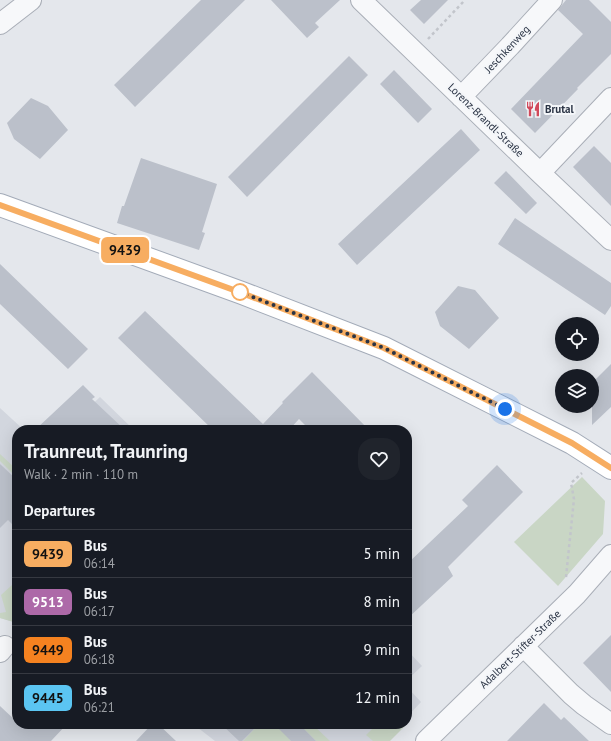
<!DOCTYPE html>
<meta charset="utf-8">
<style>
:root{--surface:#171b24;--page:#20242c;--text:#f1f3f6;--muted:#9ea1a6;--line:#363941}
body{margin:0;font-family:"PT Sans",sans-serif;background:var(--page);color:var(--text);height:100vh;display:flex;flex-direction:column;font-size:15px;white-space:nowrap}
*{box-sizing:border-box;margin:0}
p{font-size:13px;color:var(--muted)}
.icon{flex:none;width:22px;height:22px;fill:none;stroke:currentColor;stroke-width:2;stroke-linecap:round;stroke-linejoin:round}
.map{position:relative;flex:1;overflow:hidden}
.side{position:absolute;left:12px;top:425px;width:400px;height:304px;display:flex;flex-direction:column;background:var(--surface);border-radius:16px;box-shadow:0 4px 16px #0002}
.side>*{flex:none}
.badge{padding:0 8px;border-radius:6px;font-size:14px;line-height:26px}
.fabs{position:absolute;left:555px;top:317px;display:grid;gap:8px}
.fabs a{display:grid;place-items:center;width:44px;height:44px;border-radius:50%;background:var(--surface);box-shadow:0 4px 16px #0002;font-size:20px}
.you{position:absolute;width:20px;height:20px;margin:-10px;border:3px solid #fff;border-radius:50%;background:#1a73e8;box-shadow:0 0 0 6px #1a73e833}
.map>.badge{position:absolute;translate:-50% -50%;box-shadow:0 0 0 2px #fff}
h2{padding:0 12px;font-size:15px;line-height:36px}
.round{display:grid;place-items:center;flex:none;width:42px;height:42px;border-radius:16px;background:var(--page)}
.head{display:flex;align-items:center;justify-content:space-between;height:68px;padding:0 12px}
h1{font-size:19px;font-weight:600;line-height:30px}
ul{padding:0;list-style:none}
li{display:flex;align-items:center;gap:12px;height:48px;padding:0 12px;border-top:1px solid var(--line)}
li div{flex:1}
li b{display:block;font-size:15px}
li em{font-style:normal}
li .badge{min-width:44px;font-weight:700;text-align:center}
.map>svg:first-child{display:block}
.built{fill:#d2d6de}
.green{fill:#c9d6c5}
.building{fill:#bbc0ca}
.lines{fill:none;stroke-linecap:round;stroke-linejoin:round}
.minor-casing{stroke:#a9aeb7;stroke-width:22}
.major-casing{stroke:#a3abb8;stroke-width:24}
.path{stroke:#c2c5cb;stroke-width:2.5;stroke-dasharray:3 3;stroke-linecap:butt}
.minor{stroke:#f7f8fa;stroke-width:20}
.major{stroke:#fff;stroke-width:22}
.line-casing{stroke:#fff;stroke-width:9}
.line{stroke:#f7ad61;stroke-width:6}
.walk{stroke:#2b3445;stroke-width:4;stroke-dasharray:0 7.2}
.stop-dot{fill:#fff;stroke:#f7ad61;stroke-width:2}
.labels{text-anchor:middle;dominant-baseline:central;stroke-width:4;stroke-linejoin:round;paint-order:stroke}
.street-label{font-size:11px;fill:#2b3445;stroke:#f4f6f9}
.poi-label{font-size:11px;font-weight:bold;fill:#2b3445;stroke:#f4f6f9;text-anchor:start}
</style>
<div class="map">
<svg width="611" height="741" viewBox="0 0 611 741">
<rect width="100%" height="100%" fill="#e4e7ec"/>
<path class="built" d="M100,397l34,33h-69z
M0,408l24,22h-7v193l-17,-5z
M407,650l15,16 -15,14z
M407,687l14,15 -14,15z
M193,724h207l-17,17h-168z"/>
<path class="green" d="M0,454l17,16v8l-17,-17z
M582,477l23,24 -2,33 -45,52 -44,-44z
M12,585l5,5v33l-17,-5v-5l6,-1 -5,-17z
M259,724h53l18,17h-14l-10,-10 -7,-3 -10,11 2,2h-48z
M377,724h30l-17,17h-17l-7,-6z"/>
<path class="building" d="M201,0h44l-110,107 -21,-22z
M271,0h69l-25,23 4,4 -12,11z
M421,0h27l-24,24 -14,-14z
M566,0h23l22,22v32l-34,34 1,1 -43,44 -24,-24 72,-75 -25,-24z
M349,56l19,19 -121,122 -19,-20z
M394,70l38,39 -14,14 -38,-39z
M31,98l17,8 20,24 -28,29 -26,-20 -7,-16z
M461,129l19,21 -123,115 -19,-21z
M594,146l17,17v43l-38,-39z
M141,158l76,26 -15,48 3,1 -6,17 -82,-27 5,-17h2z
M506,171l31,32 -11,11 -32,-31z
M515,218l96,65v23l-6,9 -107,-71z
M0,264l88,85 -20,20 -68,-65z
M458,286l17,4 24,28 -30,31 -29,-23 -5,-14z
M145,311l118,113 20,-21 -1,-1 30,-30 57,58h-59l-11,-11 -10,11h-76l-95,-92z
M611,364v43l-19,18v-42z
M83,385l12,12 -3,2 33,31h-90z
M0,464l17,16v49l-9,-9 -8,8z
M497,465l26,27 -75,75 5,9 -46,43v-55l61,-58 -6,-6z
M611,635v57l-28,-29z
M544,703l17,17 3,-3 25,24h-82z
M0,706l17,16v2h50l-16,17h-51z
M152,724h6l18,17h-40z
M221,724h38l-17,17h-3z
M274,724h25l17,17h-25z"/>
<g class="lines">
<g class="minor-casing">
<path id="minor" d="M361,0l179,173 71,67
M0,24l31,-24
M461,97l49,-51 42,-46
M540,173l71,-75
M523,646l48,48 13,11 27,19
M0,652l5,-6
M426,741l151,-147 34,-39"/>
</g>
<g class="major-casing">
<path id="major" d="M0,205l242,88 142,55 188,95 39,25"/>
</g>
<path class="path" d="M428,39l37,-39
M566,577l8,-78 -3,-16 11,-10"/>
<use href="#minor" class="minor"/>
<use href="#major" class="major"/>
</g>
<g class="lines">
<g class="line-casing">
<path id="line" d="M0,205l242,88 142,55 188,95 39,25"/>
</g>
<use href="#line" class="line"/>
<path class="walk" d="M240,292l144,56 121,61"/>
</g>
<defs>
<g id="restaurant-bare" transform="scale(1.2)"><path d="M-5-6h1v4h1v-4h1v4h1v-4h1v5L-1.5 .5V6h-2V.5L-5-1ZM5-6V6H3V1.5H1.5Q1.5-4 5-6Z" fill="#d1495b" stroke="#f4f6f9" stroke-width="2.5" paint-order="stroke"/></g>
</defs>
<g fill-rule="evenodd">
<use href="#restaurant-bare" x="533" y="109"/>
</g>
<circle class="stop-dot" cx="240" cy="292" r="8"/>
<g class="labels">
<g class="street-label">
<text transform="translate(507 49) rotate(-47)">Jeschkenweg</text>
<text transform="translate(486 120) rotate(44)">Lorenz-Brandl-Straße</text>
<text transform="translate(520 649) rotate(-44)">Adalbert-Stifter-Straße</text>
</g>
<g class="poi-label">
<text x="545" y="109">Brutal</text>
</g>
</g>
</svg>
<div class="fabs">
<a><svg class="icon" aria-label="locate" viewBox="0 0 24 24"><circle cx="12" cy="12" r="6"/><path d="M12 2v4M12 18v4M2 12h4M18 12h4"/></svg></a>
<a><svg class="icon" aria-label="layers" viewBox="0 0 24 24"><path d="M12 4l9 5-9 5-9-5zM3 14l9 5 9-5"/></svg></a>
</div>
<div class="you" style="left:505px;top:409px"></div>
<b class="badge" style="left:125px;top:250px;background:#f7ad61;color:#111">9439</b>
<section class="side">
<div class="head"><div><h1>Traunreut, Traunring</h1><p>Walk · 2 min · 110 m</p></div><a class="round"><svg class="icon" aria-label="heart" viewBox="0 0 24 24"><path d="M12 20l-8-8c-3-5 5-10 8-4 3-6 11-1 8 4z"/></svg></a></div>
<h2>Departures</h2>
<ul>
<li><span class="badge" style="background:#f7ad61;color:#111">9439</span><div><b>Bus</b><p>06:14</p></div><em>5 min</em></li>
<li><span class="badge" style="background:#ad69a8;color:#fff">9513</span><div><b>Bus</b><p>06:17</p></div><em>8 min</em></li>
<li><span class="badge" style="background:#f58220;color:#111">9449</span><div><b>Bus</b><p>06:18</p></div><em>9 min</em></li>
<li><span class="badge" style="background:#5bc5f2;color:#111">9445</span><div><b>Bus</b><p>06:21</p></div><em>12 min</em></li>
</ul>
</section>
</div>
